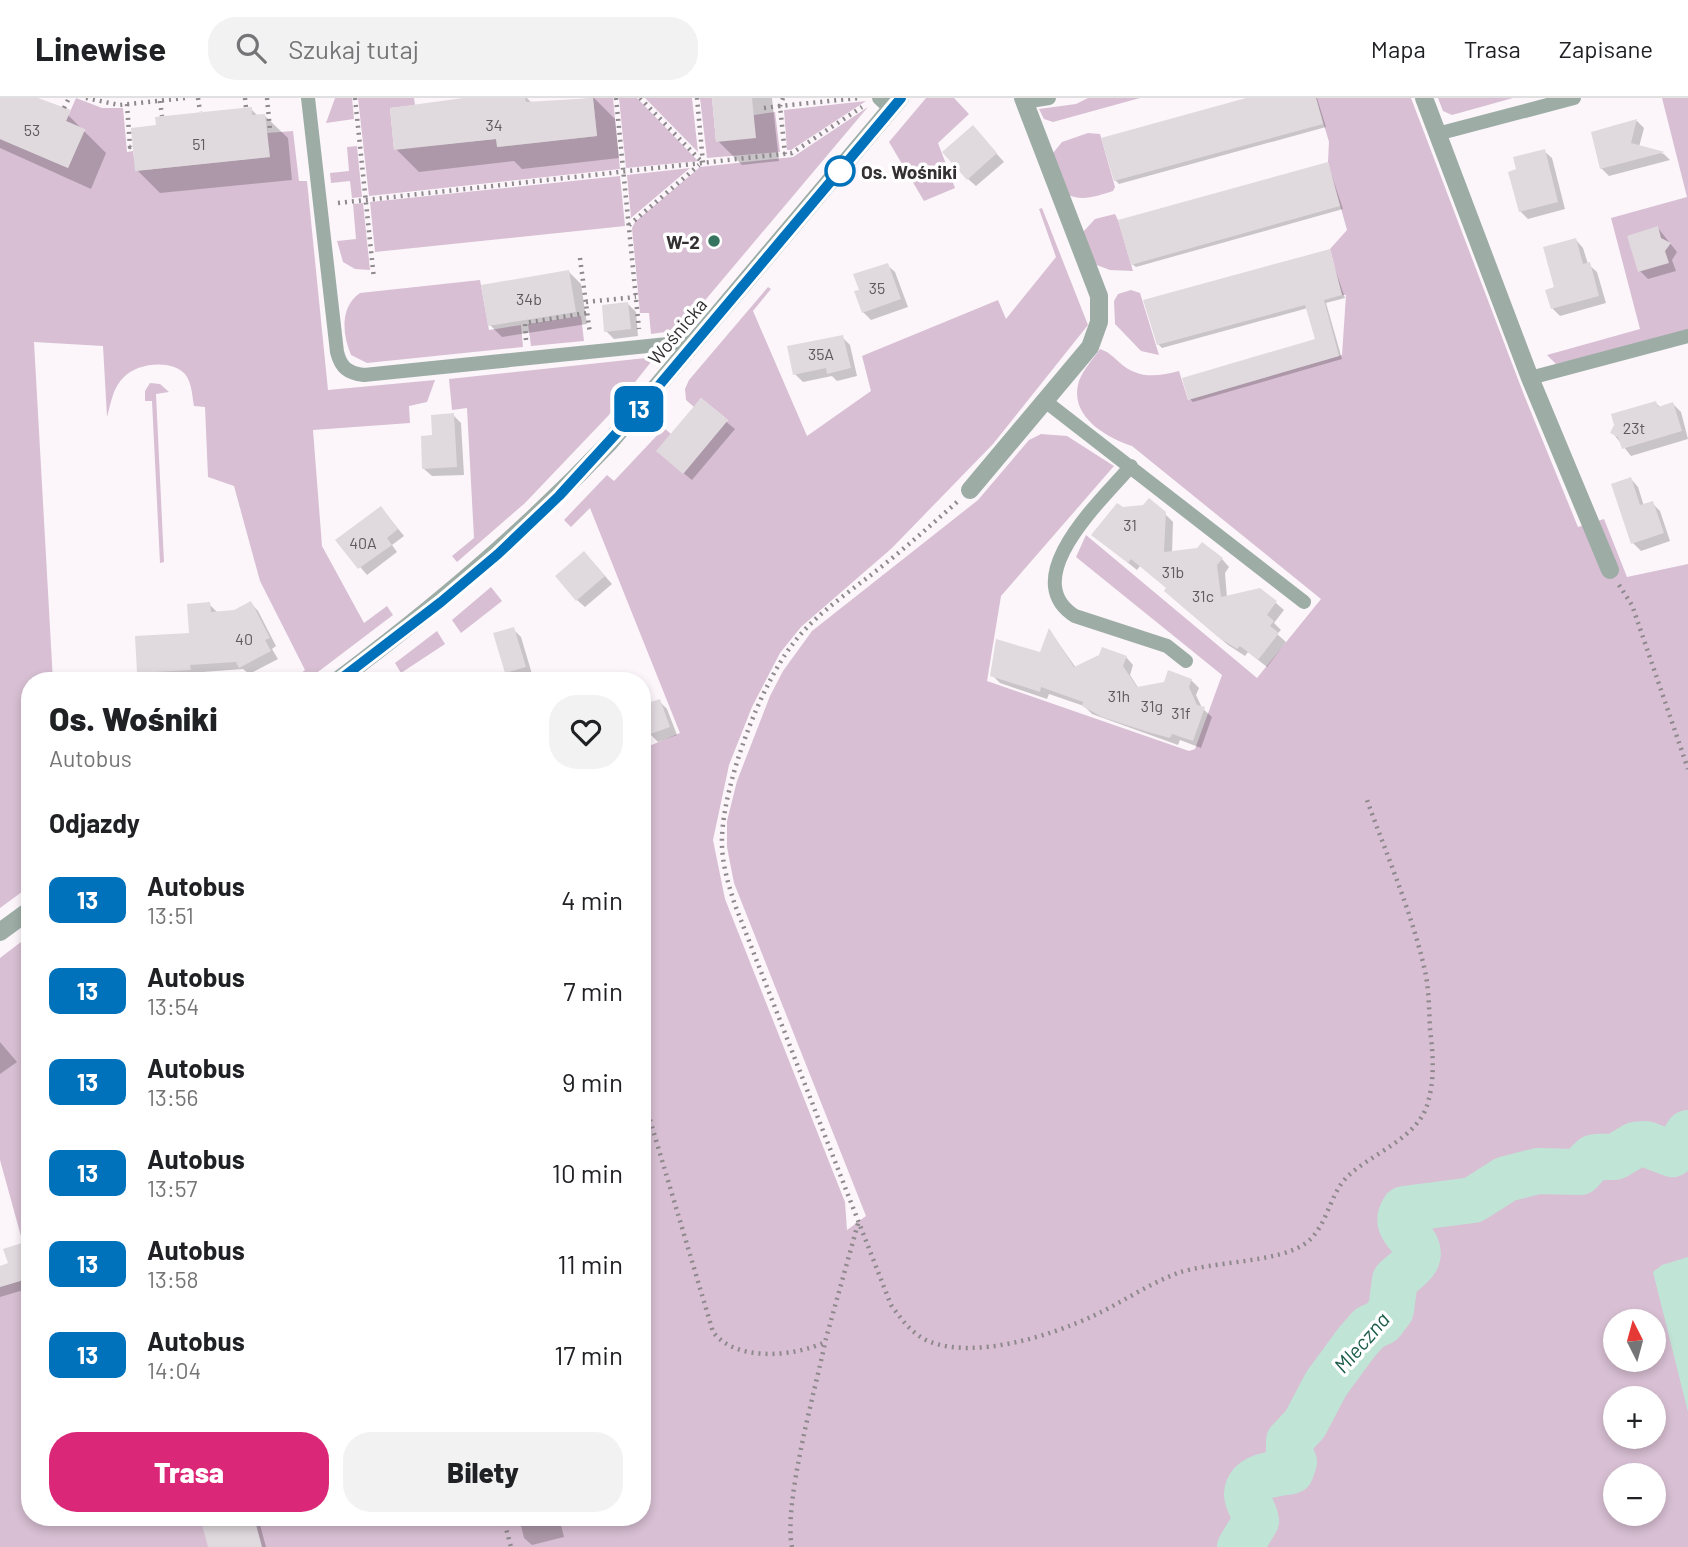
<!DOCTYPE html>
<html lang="pl">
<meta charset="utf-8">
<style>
:root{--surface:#fff;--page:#f2f2f2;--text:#202124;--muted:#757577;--line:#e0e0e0;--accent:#db2777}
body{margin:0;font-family:Barlow,sans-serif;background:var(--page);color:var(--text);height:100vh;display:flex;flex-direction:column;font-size:26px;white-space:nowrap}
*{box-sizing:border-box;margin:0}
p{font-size:23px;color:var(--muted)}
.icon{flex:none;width:38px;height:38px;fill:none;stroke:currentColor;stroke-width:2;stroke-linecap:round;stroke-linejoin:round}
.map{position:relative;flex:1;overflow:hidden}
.sheet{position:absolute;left:21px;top:574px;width:630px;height:854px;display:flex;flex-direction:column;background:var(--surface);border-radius:28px;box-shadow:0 4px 10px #0003}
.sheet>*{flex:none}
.badge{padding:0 14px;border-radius:10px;font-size:24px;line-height:46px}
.needle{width:46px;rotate:354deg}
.tools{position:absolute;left:1603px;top:1211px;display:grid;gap:14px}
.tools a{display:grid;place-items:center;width:63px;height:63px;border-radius:50%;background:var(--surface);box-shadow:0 4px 10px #0003;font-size:35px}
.map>.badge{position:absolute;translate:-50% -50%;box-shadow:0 0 0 4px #fff}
h2{padding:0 28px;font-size:26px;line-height:63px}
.round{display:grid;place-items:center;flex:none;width:74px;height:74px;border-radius:28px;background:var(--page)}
.summary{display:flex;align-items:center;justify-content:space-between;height:119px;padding:0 28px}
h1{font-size:33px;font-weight:800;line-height:52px}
.action{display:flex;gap:14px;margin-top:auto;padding:14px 28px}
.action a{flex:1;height:80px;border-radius:28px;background:var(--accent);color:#fff;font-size:28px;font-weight:800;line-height:80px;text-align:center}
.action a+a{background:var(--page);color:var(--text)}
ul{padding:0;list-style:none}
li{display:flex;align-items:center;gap:21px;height:91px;padding:0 28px}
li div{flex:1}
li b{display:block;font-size:26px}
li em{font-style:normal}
li .badge{min-width:77px;font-weight:700;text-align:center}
header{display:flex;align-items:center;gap:42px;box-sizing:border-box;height:98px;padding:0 35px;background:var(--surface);border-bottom:2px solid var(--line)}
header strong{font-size:33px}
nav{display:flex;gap:38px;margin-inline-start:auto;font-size:24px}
.search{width:490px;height:63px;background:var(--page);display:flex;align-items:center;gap:18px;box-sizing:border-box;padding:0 24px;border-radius:28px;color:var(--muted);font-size:26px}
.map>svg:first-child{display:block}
.green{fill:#d8bfd3;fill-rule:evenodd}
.water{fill:#c0e5d6}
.shadow{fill:#0003}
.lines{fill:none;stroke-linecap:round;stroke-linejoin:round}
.river{stroke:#c0e5d6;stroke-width:46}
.building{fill:#e0d9de}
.path{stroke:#8e898d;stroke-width:4.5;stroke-dasharray:2 5;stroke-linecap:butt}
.service{stroke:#9dada6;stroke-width:14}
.minor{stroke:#9dada6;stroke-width:18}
.tertiary{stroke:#9dada6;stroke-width:18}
.line-casing{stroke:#fff;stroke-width:16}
.line{stroke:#0072bc;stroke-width:10}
.stop-dot{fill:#fff;stroke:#0072bc;stroke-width:3.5}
.poi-dot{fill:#37745f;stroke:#fff;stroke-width:2.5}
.labels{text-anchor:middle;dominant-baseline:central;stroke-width:7;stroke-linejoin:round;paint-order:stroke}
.number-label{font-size:16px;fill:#5e5a5d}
.stop-label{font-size:19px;font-weight:bold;fill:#333032;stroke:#fff;text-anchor:start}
.poi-label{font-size:19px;font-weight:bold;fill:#333032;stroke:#fff;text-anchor:end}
.street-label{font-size:19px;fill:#333032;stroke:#fff}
.water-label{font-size:21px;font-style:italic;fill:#1c5c49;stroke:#fff}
</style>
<header>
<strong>Linewise</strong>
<div class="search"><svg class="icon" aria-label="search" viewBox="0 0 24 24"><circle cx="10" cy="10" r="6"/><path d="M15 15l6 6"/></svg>Szukaj tutaj</div>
<nav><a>Mapa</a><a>Trasa</a><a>Zapisane</a></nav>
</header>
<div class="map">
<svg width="1688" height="1449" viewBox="0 0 1688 1449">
<rect width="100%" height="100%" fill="#fcf6fb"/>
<path class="green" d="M76,0l26,10h21l4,44 6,-1 3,20 133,-14 -2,-24 26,-2 6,50h8l21,209 107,-10 -8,22 -18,4 1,17 -97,7 9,116 42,77 23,-17 6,9 -87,66h-15l14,-11 -45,-89 -26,-95 -26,-9 -3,-70 -11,-1c-2,-11 -2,-23 -9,-32 -14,-15 -48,-11 -61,3 -11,10 -13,26 -17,40l-4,-71 -69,-4 19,339h-23v205l-30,22v-769l68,29 17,-38 -19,-9z
M335,0h17l2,21 -28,4z
M358,0h56l1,7 -25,3 4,41 102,-10 2,8 99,-11 -4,-38h20l7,71 -251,27z
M619,0h18l61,63 -72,7z
M645,0h47l6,54z
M700,0h12l4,43 38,-26 21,-3 5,40 -73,6z
M926,0h28l15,16 -31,29 17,45 -31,13 -35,-59z
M1088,0h52l-87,24 -9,-3 -5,-10 37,-5z
M1316,0h95l113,297 54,132 26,-8 23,58 61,-13v983h-1688v-260l30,-9v239h612v-768l38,-16 -90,-225 -19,19 -7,-7 43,-45 7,6 50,-53 7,6 13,39 44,-53 -27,-22 -7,9 -8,-7 -1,-11 4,-9 79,-93 3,2 -18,22 54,125 64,-45 -9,-35 136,-56 8,19 50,-62 -17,-48 3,-1 46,117 -95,119 -101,104 -91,79 -21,26 -28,54 -23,58 -16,75 12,59 120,303 2,28 19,-14 -132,-333 -7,-36v-26l10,-40 33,-85 13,-25 29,-40 166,-131 51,-60 12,-6 26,2 47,30 -113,130 -14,85 202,70 6,-2 27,-74 -146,-118 10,-22 171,143 64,-79 -189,-153c-26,-9 -64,-30 -53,-65 4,-11 14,-22 21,-32 9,3 12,7 19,13 18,17 38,15 60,9l9,29 154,-45 4,-60h-4l-12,-46 17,-19 -19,-68 1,-20zM1615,1223h39v39h-39zM1615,1300h39v39h-39zM1615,1377h39v39h-39z
M1438,0h75l-61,17 -9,-4z
M1662,0h26v234l-132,32 -9,-9 93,-26 -29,-111 76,-21z
M866,3l-75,49h-4l-3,-40z
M868,9l-188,223 -29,4 -2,-21h-9l-8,-85 3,-6 65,-55 93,-10z
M1088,35l12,1 15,53 -2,4c-16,5 -31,11 -47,3l-13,-41 9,-11z
M357,48l5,51 -10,1 -2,-17 -19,2 -1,-10 19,-2 -2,-24z
M690,70l-59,50 -4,-43z
M620,78l5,50 -250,26 -5,-50z
M363,105l7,67 -15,-1 -12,-7 -6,-21 19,-2 -3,-35z
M1115,116l3,6 15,51 -23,-1 -16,-6 -11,-32 12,-13z
M480,182l9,50 32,-5 2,22 -156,16 -16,-8c-9,-22 -11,-48 9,-62z
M1131,192l9,3 19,62 -18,-4 -26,-27 -1,-23 4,-7z
M581,218l3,25 -53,5 -3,-22z
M655,259l-47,59 -83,87 -68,59 -5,-6 22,-18 -7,-130 -15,2 -3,-31z
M150,285l10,1 9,8 -13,2 8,168 -4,1 -8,-162h-7v-10z
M491,489l11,14 -41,32 -9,-13z
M437,533l8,13 -44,29 -6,-10z
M30,837v334l-30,-109v-202z"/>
<path class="water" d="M1688,1159v155l-35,-140 9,-7z"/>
<path class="shadow" d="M0,0h33l35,17 38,38 -15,36 -91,-41z
M498,0h29l5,5 62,-5 21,21 4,39 -97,11 -8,-8 -95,11 -23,-23z
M713,0h59l7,63 -37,4 -24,-24z
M1252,0h65l9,29 -207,57 -4,-4z
M251,11l7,7h7l23,22 4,42 -132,13 -23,-23z
M1637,23l7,7 -5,19 25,7 6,6 -61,16 -8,-8 -8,-34z
M980,37l24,27 -28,24 -8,-7z
M1544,53l8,7 13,51 -37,10 -8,-8z
M1328,66l15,45 -207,58 -4,-3z
M1658,130l19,24 -5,8 4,11 -28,8 -8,-8z
M1576,142l7,8 5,16 9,8 9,31 -46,13 -8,-8 4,-19z
M1329,153l16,47 -19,5 16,56 -149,43 -3,-3 127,-59 -9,-32 -146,40 -4,-4z
M887,167l8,7 13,35 -37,13 -8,-8z
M569,174l12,12 6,40 -85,13 -12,-12z
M628,206l8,8 2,24 -24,3 -8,-8z
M842,239l8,8 7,31 -20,5 -5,-5 -29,6 -8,-8z
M701,303l34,28 -43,51 -26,-21z
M1656,305l5,5 12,-4 8,8 7,27 -57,17 -19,-24z
M453,317l8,8 3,52 -32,1 -8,-7z
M1631,381l7,8 6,19 8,-3 8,8 10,30 -29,10 -8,-8z
M1123,411l42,5 8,8 -1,31 50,6 7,8 -4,6 2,25 49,5 8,7 -10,13 7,7 -4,4 9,8 -19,25 -19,-15 -3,4 -17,-11 -54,-46 -6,-11 -28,-22 -3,4 -44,-35z
M387,417l17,21 -12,9 5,7 -30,23 -29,-34z
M592,463l20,23 -27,23 -8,-7z
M251,505l7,8 18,35 -4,3 6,10 -29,15 -6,-5 -40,3 1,9 -58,-1 -8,-7 53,-38 18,-31 9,9 16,-1z
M513,531l8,8 11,37 -18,6 -7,-8z
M1050,533l26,37 50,-11 7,8 -3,10 9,14 52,-9 8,8 -3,7 6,13 10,9 -11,31 -21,-8 -2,5 -86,-31 -8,-8 -35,-12 -2,5 -47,-16 -8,-8 49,-21z
M464,579l4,4h-23z
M659,603l8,8 10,26 -19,7 -8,-8z
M0,944l17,20 -17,12z
M21,1147l9,9v34l-30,9v-30l10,-3z
M204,1419h54l8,30h-55z
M519,1419h40l5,20 -32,8 -8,-7z"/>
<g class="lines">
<path class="river" d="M1240,1449l16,-26c-1,-10 -9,-18 -9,-27 1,-20 31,-20 44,-23l3,-9 -5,-10v-11l16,-17 21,-40 30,-41 13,-15 13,-6 9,-12 4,-30c6,-6 17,-13 21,-20 10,-21 -27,-28 -12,-51l69,-9 33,-21 32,-8 42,1c17,-19 8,-15 35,-15l20,-12 11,-1 26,10 6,-4 10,-17"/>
</g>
<path class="building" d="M0,0h38l33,12 -5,11 19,8 -17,39 -68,-29z
M463,0h62l1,4 67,-4 4,38 -100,11 -1,-8 -102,11 -4,-42z
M712,0h40l4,40 -40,4z
M1246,0h70l7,26 -209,57 -13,-43z
M252,9v8l13,-1 5,43 -135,14 -4,-43 25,-3 -1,-8z
M1637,21l-6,24 34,9 -65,17 -9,-37z
M973,27l24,28 -30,27 -25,-28z
M1545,51l13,53 -39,10 -11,-40 8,-3 -3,-12z
M1328,64l12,44 -209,59 -13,-45z
M1658,128l3,12 10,5 -6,8 4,12 -31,9 -11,-36z
M1576,140l7,26 7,-2 9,34 -48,13 -6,-19 9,-3 -11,-40z
M1330,151l12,46 -18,5 15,56 -151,44 -6,-22 133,-39 -10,-34 -148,40 -14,-45z
M888,165l13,36 -39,14 -8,-22 5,-1 -6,-16z
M569,172l7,42 -88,14 -7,-41z
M628,204l3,27 -27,3 -2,-27z
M843,237l8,33 -24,6 -1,-6 -33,7 -6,-29z
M701,300l27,22 -45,54 -27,-23z
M1656,303l2,6 15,-5 9,29 -60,18 -4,-12 -8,-4 4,-8 -3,-11z
M454,315l3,54 -35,2 -1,-33 11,-1 -1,-20z
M1631,379l9,28 13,-4 11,32 -33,11 -20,-60z
M1149,400l17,14 -2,40 33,-4 5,-6 21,16 -6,7 4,32 39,-9 17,13 -10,14 7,6 -4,5 9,7 -21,27 -18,-14 -3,3 -19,-12 -54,-46 2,-3 -35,-29 -3,4 -37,-28 26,-32 6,4 20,-2z
M381,408l17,23 -11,9 5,7 -34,24 -23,-29z
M584,453l21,25 -29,25 -21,-25z
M251,503l19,37 -5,2 6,11 -32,17 -3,-6 -46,3 1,5 -54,3 -2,-37 54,-3 -2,-29 23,-2 1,10 23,-2z
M514,529l12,40 -21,6 -12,-40z
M1049,530l25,39 25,-12 3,-8 25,9 -4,10 14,21 27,-5 4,-12 24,9 -3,8 8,18 8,2 -12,34 -21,-7 -2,4 -22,-6 -46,-15 -20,-11 1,-4 -42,-15 -1,5 -50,-16 6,-37 44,13z
M660,601l10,28 -28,10v-32z
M22,1145l8,35 -30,9v-21l8,-3 -5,-14z
M200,1419h54l8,30h-54z"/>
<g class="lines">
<path class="path" d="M86,0l33,7 67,-7
M198,0l2,14
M245,0l1,10
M267,0l3,32h-3
M355,0l19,181
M616,0l23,231
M640,0l63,65 -6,-65
M783,0l-3,8 79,-8
M160,3l2,15
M127,6l3,43 3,-1
M64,10l5,-10
M764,10l16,-2 5,48
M338,105l454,-50 70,-46
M629,127l70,-60
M580,160l10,76
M586,204l50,-5
M526,242l-1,-17 62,-10
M957,404c-27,24 -53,47 -81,69 -29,23 -62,44 -84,74 -33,43 -68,139 -70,192 -1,24 6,46 13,68l156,400c11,15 20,28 37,36 46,19 122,-5 165,-25 28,-13 55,-32 85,-43 34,-12 101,-10 128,-30 22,-17 23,-49 42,-67 24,-23 71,-38 80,-74 7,-24 5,-48 2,-73 -1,-19 -1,-40 -5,-58 -13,-58 -38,-115 -58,-171
M1619,487l13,20 56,164
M642,995l71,239c23,30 81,25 112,10l34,-122
M503,1419l8,30
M792,1449c-9,-43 23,-156 33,-204"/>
<path class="service" d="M308,0l29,254c4,16 11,21 27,23l333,-34
M879,0l12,11
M1024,4l25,-4
M1437,36l137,-36
M1530,280l158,-42
M1045,303l259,201
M1131,368c-26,31 -116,112 -56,150l92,30 19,15"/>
<path class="minor" d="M1424,0l106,280 80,192
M970,392l120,-143 9,-25v-26l-76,-198"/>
<path class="tertiary" d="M337,583c100,-75 187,-149 273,-239l290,-344
M0,834l30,-22"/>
</g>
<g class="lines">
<g class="line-casing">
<path id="line" d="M338,583l103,-79 57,-48 61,-58 86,-94 256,-304"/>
</g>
<use href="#line" class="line"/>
</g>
<circle class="stop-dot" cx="840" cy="73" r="14"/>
<circle class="poi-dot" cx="714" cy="143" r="7"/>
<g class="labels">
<g class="number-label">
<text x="494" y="26">34</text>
<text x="32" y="31">53</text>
<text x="199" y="45">51</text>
<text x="877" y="189">35</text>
<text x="529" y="200">34b</text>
<text x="821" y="255">35A</text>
<text x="1634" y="329">23t</text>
<text x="1130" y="426">31</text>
<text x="363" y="444">40A</text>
<text x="1173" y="473">31b</text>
<text x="1203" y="497">31c</text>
<text x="244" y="540">40</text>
<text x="1119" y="597">31h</text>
<text x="1152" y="607">31g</text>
<text x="1181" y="614">31f</text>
</g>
<g class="stop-label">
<text x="861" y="73">Os. Wośniki</text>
</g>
<g class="poi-label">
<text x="700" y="143">W-2</text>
</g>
<g class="street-label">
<text transform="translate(677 233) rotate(-50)">Wośnicka</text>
</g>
<g class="water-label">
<text transform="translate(1361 1244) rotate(-49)">Mleczna</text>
</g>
</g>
</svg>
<div class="tools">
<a><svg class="needle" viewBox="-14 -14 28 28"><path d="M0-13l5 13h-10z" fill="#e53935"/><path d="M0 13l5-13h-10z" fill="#757577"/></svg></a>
<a>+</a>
<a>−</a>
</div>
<b class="badge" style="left:639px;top:311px;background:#0072bc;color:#fff">13</b>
<section class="sheet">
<div class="summary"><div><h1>Os. Wośniki</h1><p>Autobus</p></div><a class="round"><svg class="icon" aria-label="heart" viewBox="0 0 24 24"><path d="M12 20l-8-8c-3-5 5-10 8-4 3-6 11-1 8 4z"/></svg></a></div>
<h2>Odjazdy</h2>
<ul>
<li><span class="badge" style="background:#0072bc;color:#fff">13</span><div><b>Autobus</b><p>13:51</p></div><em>4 min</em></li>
<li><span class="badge" style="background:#0072bc;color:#fff">13</span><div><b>Autobus</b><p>13:54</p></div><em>7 min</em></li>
<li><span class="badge" style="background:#0072bc;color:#fff">13</span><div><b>Autobus</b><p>13:56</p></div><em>9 min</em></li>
<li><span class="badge" style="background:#0072bc;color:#fff">13</span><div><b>Autobus</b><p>13:57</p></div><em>10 min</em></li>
<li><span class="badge" style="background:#0072bc;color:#fff">13</span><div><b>Autobus</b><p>13:58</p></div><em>11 min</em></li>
<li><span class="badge" style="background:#0072bc;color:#fff">13</span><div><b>Autobus</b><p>14:04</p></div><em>17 min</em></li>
</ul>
<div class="action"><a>Trasa</a><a>Bilety</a></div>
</section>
</div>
